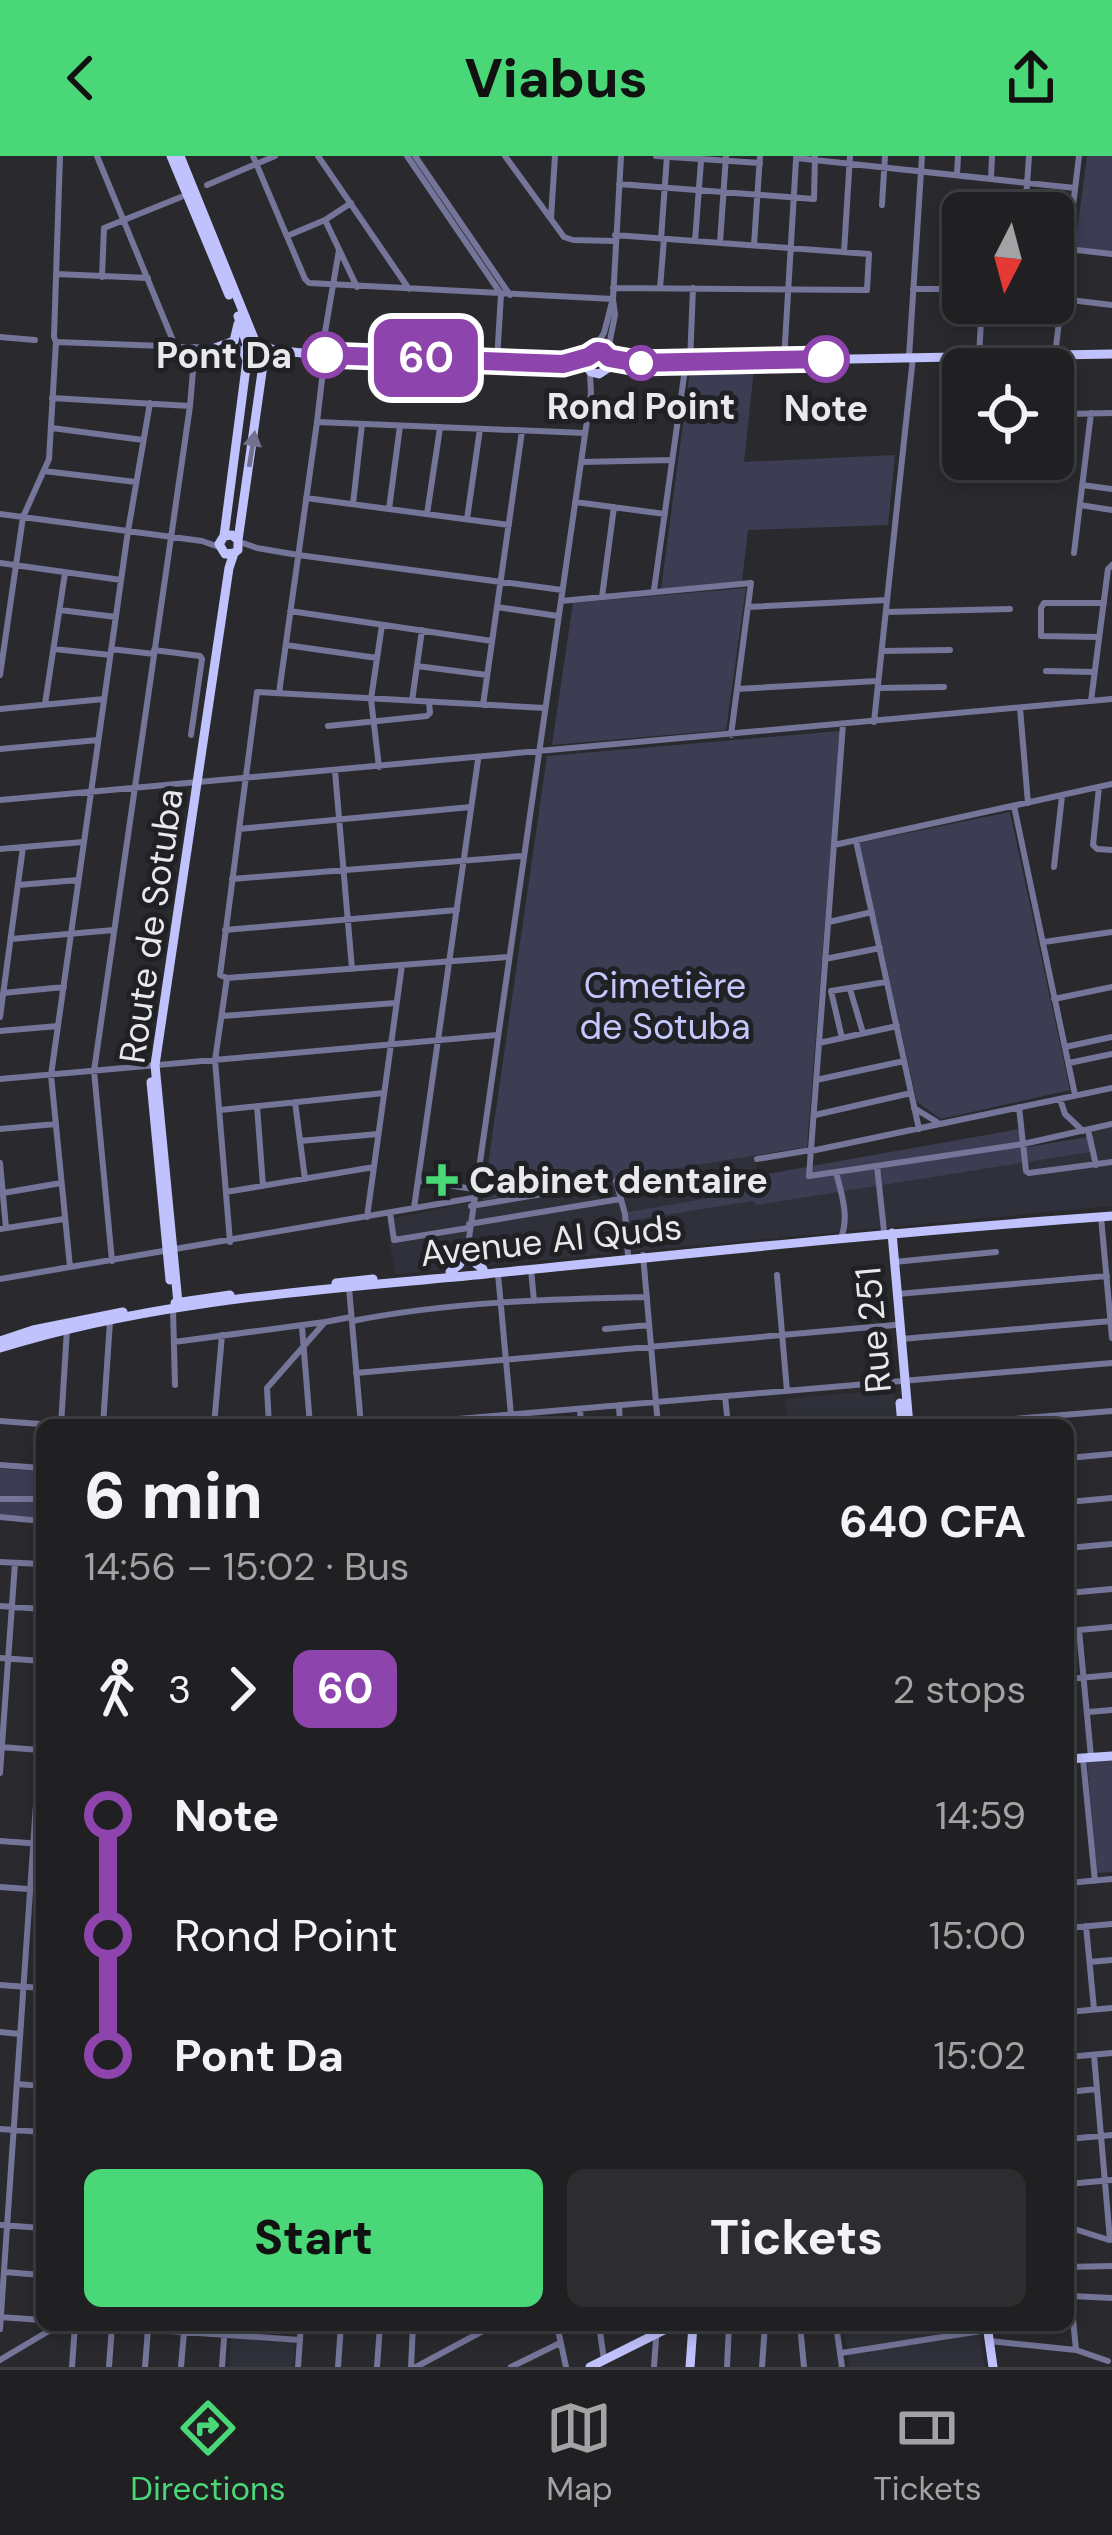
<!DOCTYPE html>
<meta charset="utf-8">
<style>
:root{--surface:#202022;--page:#2d2d2f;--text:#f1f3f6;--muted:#a2a3a5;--line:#3d3e40;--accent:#49d778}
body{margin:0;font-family:"DM Sans",sans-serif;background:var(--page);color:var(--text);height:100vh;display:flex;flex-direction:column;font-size:45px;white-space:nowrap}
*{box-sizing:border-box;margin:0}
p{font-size:39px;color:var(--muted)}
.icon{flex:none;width:66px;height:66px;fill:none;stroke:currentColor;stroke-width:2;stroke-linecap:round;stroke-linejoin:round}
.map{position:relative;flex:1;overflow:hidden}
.panel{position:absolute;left:36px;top:1263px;width:1038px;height:912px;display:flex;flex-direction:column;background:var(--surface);border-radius:18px;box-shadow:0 6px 18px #0003,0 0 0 3px var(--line)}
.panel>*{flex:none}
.badge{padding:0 24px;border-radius:18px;font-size:42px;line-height:78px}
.needle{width:78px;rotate:186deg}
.buttons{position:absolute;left:942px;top:36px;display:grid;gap:24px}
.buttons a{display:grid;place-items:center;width:132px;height:132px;border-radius:18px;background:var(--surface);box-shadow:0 6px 18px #0003,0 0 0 3px var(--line);font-size:60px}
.map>.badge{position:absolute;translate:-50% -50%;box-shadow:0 0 0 6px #fff}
.legs{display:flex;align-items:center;gap:18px;height:132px;padding:0 48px;font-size:39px}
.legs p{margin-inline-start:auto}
.summary{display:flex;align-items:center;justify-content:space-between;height:204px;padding:0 48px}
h1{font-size:66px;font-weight:800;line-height:90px}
.cta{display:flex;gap:24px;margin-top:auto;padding:24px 48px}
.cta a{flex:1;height:138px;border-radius:18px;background:var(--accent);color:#111;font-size:48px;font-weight:800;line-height:138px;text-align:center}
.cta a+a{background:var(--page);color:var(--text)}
ul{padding:0 48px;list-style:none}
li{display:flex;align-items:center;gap:42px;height:120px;font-size:45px}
li i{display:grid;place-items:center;width:18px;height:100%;margin:0 15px;background:currentColor}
li i::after{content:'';width:30px;height:30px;margin:-15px;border:9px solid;border-radius:50%;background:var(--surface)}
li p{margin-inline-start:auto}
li:first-child i{background:linear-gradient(#0000 50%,currentColor 0)}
li:last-child i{background:linear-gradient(currentColor 50%,#0000 0)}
header{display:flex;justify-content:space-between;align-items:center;height:156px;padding:0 48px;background:var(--accent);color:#111;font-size:54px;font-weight:800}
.dock{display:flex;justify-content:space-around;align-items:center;height:168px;border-top:3px solid var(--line);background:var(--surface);font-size:33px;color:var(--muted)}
.dock a{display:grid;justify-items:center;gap:6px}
.dock .current{color:var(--accent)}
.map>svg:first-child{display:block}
.built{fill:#30303a}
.green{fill:#3c3d53}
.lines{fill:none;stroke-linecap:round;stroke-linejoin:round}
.minor{stroke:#747599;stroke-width:6}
.major{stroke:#bfc2fc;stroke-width:9}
.oneway{fill:#707290}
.line-1-casing{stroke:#fff;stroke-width:27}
.line-1{stroke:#8e44ad;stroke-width:18}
.stop-1-dot{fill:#fff;stroke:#8e44ad;stroke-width:6}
.poi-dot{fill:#49d778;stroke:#202124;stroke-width:4.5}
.labels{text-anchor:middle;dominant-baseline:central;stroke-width:10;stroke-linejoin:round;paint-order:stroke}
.stop-label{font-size:36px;font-weight:bold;fill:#e9e9eb;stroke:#202124}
.street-label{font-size:36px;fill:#e9e9eb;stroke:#202124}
.park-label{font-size:36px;fill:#c5c8fc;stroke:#202124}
.poi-label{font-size:36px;font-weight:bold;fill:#e9e9eb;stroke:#202124;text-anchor:start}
</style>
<header><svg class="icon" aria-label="back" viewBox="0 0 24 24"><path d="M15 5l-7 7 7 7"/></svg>Viabus<svg class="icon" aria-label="share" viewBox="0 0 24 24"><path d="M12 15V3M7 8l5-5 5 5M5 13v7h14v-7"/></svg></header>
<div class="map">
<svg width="1112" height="2211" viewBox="0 0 1112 2211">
<rect width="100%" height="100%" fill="#2a2a2e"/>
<path class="built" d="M1112,971v79l-716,68 -5,-23 -4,-31 96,-20 274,-45 -1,35 -127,22v8l467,-70 -4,-19z
M894,1233l3,36h-110l-2,-26z
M844,2169h138v4l-135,19z
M980,2177l5,34h-136l-1,-14z
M231,2182l64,4 -2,25h-64z"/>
<path class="green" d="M1087,0h25v96l-37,-5z
M754,213l-10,93 151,-7 -7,70 -140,5 -6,51 -81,8 29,-218z
M746,432l-20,142 -174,15 21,-142z
M840,575l-33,416 -324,53 64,-444z
M1010,656l60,278 -129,29 -24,-17 -58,-259z
M1019,973l4,19 70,-12 3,15 -340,54 -3,-4 -125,20v-9l127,-22 1,-14z
M0,1313l42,2v47l-42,-4z
M1112,1604v112l-15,1 -10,-111z"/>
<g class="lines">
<path class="minor" d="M97,0l79,192
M253,0l52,123 4,4 304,16
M318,0l91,133
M407,0l94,138 -4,67
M415,0l95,139
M505,0l59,81 9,3 42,1
M656,0l104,7
M796,2l279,30
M957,19l1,-19
M991,23l1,-23
M619,28l195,15 1,-43
M207,29l68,-29
M882,49l3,-49
M1025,57l4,-57
M551,62l4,-62
M325,64l32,67
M287,80l38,-16 26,-17
M661,83l6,-83
M695,85l6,-80
M720,87l6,-87
M754,89l6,-89
M1068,93l44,5
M844,96l6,-96
M56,118l92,4
M102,121l2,-49 77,-31
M613,132l254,2 2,-36 -254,-19
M660,132l4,-49
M913,133h50
M1062,143l50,6
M0,181l35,3
M56,186l188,7
M593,195l11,-18 8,-31
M607,199l8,-40 -2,-16 8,-143
M1055,199l24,-199
M979,200l3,-53
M909,201l13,-201
M784,204l12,-200
M690,206l3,-74
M52,242l138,8
M1069,258l43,-1
M317,266l268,11
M52,272l91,12
M581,306l91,-2
M44,315l92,11
M1082,329l30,4
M306,342l203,27
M575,346l90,12
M353,348l9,-80
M1080,349l32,5
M389,353l11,-83
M0,358l202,27 17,6
M427,358l13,-86
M467,363l13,-90
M240,386l17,6 41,7 264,35
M1074,397l17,-140
M0,407l121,17
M654,434l32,-228
M602,441l12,-90
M561,445l190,-18 -20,152
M497,451l61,9
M748,451l139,-7
M60,454l56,7
M290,455l202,30
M886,456l124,-3
M1098,481l-57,-1v-28l3,-5h60
M286,489l91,13
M54,493l56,6
M111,493l43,5
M154,494l46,6 2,3 -11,76
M882,495l68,-1
M417,510l70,9
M1046,515l47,1
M0,519l23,-158 26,-58 7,-117 -2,-5 6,-181
M878,532l66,-1
M737,533l140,-8
M279,537l38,-271 8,-68 -1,-16 15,-88
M412,545l10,-71
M1091,545l17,-132 4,-4
M45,548l20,-131
M483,549l39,-274
M1020,552l8,95
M0,553l104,-10
M874,566l39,-365
M843,568l-34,452 214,-32 89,-20
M328,570l99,-10 3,-3 -1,-11
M0,593l98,-9
M379,611l-8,-68 11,-74
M335,615l17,198
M1099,631l-6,58 4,4 15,1
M0,644l1112,-101
M1014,650l61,289
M239,673l232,-22
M856,685l63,288
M834,689l278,-61
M0,693l83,-7
M1054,711l8,-71
M232,723l290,-23
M18,729l60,-5
M829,766l43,-10
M225,774l232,-20
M11,783l103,-9
M1044,786l68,-10
M825,803l55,-11
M227,822l281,-21
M850,833l13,44
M3,837l61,-6
M1054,843l58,-12
M222,860l174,-13
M0,861l23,-170
M0,875l58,-5
M842,882l-11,-47 55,-9
M819,887l78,-17
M1065,891l47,-10
M1069,907l43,-9
M0,923l497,-44
M816,924l88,-19
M1060,943l5,15 18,17
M295,946l10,77
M257,950l6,80
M1019,951l7,64 3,2 83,-11
M914,952l23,14
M220,954l164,-17
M815,959l96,-22
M0,973l56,-5
M1088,974l8,35
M300,985l78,-7
M811,995l301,-63
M757,1003l54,-9
M0,1007l6,65
M877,1010l7,65
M836,1016c5,20 13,43 6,63
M418,1025l56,8
M616,1025l9,33 3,41
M226,1036l148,-25
M3,1037l58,-10
M471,1050l107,-18
M414,1052l64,-448
M390,1057l4,27 74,-12
M367,1061l35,-252
M1101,1061l11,121
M469,1068l151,-25
M0,1073l64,-10
M230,1086l-15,-182 12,-82 -7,-3 37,-283 288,16
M467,1096l124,-859 -1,-19
M643,1099l15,170
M112,1105l-18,-190 96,-665 5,-59
M894,1106l102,-10
M70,1111l-19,-192 77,-544 22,-128
M531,1113l3,32
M498,1118l13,141 6,10
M777,1119l10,116
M0,1123l473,-81
M349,1132l12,137
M897,1138l210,-18
M173,1153l2,76
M352,1165c96,-19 197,-22 295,-24
M302,1171l8,98
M605,1173l44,-4
M901,1183l210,-18
M174,1186l151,-20
M356,1217l539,-48
M725,1240l3,29
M619,1249l1,20
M580,1253l1,16
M0,1265l54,4
M61,1269l6,-96
M103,1269l7,-104
M214,1269l8,-90
M269,1269l-2,-37 58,-66 26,-5
M388,1269l724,-62
M941,1269l171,-14
M1068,1302l44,-4
M0,1309l42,3
M0,1343h42
M1068,1346l44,-4
M0,1361l42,4
M1068,1392l44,-4
M0,1406l42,2
M1068,1437l44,-4
M0,1450l42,3
M1079,1474l12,127
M1068,1475l44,-4
M0,1502l42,3
M1068,1523l44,-4
M1088,1556l24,-2
M1,1591l39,3
M1083,1603l12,122
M0,1617l15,-210
M0,1685l42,3
M1068,1727l44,-4
M0,1731l42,3
M1086,1770l8,83
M1068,1772l44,-4
M1090,1806l22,-2
M0,1829l42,3
M1068,1856l44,-4
M0,1876l20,2
M1094,1899l16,185
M1068,1901l44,-4
M17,1928l25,2
M1068,1936l29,-3
M0,1973l42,3
M1068,1983l44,-4
M1068,2028l44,-4
M0,2069l42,3
M1068,2071l41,13
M1068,2111l8,83
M1068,2111l44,-1
M4,2116l38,3
M1071,2140l41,2
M0,2161l42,3
M557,2169l9,42
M599,2169l5,35
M800,2169l4,42
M836,2169l6,42
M112,2171l188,13
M0,2173l42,-612
M989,2185l87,9 32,11
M841,2197l146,-23
M0,2204l47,-28 19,-7
M72,2211l3,-42
M109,2211l3,-42
M145,2211l3,-38
M181,2211l3,-35
M222,2211l3,-42
M298,2211l3,-42
M338,2211l3,-42
M377,2211l3,-42
M411,2211l2,-42
M416,2211l78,-42
M511,2211l49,-24
M654,2211l3,-42
M727,2211l2,-42
M762,2211l3,-42"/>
<path class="major" d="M171,0l58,139
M180,0l75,185 19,9 28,3 261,11 25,4
M215,192l19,-7 4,-17
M563,208l25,-7 9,-6 8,2 4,5 28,5 475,-9
M587,211l4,5 8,2 9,-6 18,-3
M224,380l8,-1 6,5v10l-4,3 -9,1 -6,-10 5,-8 23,-176 -3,-7 3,-8 -9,-29
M238,384l26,-182
M151,926l19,198
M892,1077l17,192
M450,1116l9,-7 8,-14 7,11 9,7
M336,1127l37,-4
M175,1147l55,-8
M178,1147l-23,-238 74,-497 5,-15
M0,1185l33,-11 90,-18
M0,1192c156,-49 323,-58 486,-74 208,-21 417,-43 626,-58
M900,1247l2,22
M1068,1603l44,-3
M987,2169l6,42
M590,2211l84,-42
M690,2211l3,-42"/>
</g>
<defs><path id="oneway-solid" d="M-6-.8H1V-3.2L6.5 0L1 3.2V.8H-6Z" transform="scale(3)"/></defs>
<use class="oneway" href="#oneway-solid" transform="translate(252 293) rotate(-81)"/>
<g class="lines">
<g class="line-1-casing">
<path id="line-1" d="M325,199l238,9 25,-7 9,-6 6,1 6,6 28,5 189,-4"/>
</g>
<use href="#line-1" class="line-1"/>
</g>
<g class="stop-1-dot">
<circle cx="325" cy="199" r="21"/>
<circle cx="826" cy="203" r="21"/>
<circle cx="641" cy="207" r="15"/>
</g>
<path class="poi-dot" d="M436 1006h12v12h12v12h-12v12h-12v-12h-12v-12h12z"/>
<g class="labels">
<g class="stop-label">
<text x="292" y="199" text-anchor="end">Pont Da</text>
<text x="641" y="250">Rond Point</text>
<text x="826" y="252">Note</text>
</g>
<g class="street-label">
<text transform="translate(151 770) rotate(-82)">Route de Sotuba</text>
<text transform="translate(551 1084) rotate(-6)">Avenue Al Quds</text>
<text transform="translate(873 1174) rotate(-95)">Rue 251</text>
</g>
<g class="park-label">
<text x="665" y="829">Cimetière<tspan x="665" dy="41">de Sotuba</tspan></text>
</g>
<g class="poi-label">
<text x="469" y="1024">Cabinet dentaire</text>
</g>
</g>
</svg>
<div class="buttons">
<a><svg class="needle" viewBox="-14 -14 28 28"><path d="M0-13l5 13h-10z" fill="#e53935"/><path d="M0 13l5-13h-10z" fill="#a2a3a5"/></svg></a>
<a><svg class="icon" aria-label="locate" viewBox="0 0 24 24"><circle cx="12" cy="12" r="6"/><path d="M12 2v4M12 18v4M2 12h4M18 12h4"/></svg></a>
</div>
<b class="badge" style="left:426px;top:202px;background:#8e44ad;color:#fff">60</b>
<section class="panel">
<div class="summary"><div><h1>6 min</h1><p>14:56 – 15:02 · Bus</p></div><b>640 CFA</b></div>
<div class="legs"><svg class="icon" aria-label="walk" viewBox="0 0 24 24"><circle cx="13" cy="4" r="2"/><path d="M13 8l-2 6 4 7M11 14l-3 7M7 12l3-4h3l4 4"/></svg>3<svg class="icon" aria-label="forward" viewBox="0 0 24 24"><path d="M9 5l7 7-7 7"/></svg><b class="badge" style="background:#8e44ad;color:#fff">60</b><p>2 stops</p></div>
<ul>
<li><i style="color:#8e44ad"></i><b>Note</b><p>14:59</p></li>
<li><i style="color:#8e44ad"></i><span>Rond Point</span><p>15:00</p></li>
<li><i style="color:#8e44ad"></i><b>Pont Da</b><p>15:02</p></li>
</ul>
<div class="cta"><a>Start</a><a>Tickets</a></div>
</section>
</div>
<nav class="dock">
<a class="current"><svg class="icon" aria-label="directions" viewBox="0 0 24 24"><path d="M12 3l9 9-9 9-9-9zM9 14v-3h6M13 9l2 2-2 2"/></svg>Directions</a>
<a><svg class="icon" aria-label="map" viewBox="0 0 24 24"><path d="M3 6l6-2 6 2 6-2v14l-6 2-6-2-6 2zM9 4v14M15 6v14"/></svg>Map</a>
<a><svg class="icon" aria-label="tickets" viewBox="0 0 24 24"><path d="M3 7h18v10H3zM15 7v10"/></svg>Tickets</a>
</nav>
